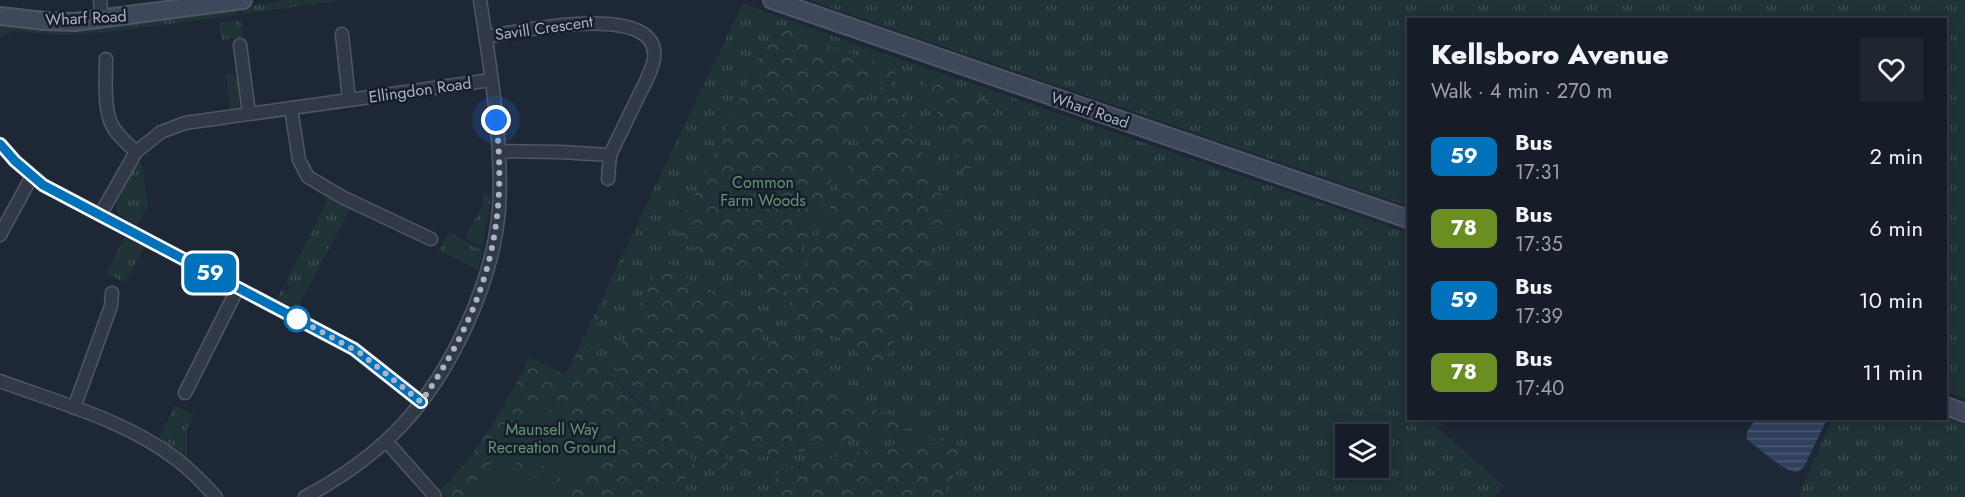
<!DOCTYPE html>
<meta charset="utf-8">
<style>
:root{--surface:#161d28;--page:#1f2630;--text:#f1f3f6;--muted:#9ea2a8;--line:#353b45}
body{margin:0;font-family:Jost,sans-serif;background:var(--page);color:var(--text);height:100vh;display:flex;flex-direction:column;font-size:22px;white-space:nowrap}
*{box-sizing:border-box;margin:0}
p{font-size:20px;color:var(--muted)}
.icon{flex:none;width:33px;height:33px;fill:none;stroke:currentColor;stroke-width:2;stroke-linecap:round;stroke-linejoin:round}
.map{position:relative;flex:1;overflow:hidden}
.panel{position:absolute;left:1407px;top:18px;width:540px;height:402px;display:flex;flex-direction:column;background:var(--surface);border-radius:0px;box-shadow:0 3px 15px #0003,0 0 0 2px var(--line)}
.panel>*{flex:none}
.badge{padding:0 12px;border-radius:9px;font-size:21px;line-height:39px}
.buttons{position:absolute;left:1335px;top:424px;display:grid;gap:12px}
.buttons a{display:grid;place-items:center;width:54px;height:54px;border-radius:0px;background:var(--surface);box-shadow:0 3px 15px #0003,0 0 0 2px var(--line);font-size:30px}
.you{position:absolute;width:30px;height:30px;margin:-15px;border:4px solid #fff;border-radius:50%;background:#1a73e8;box-shadow:0 0 0 9px #1a73e833}
.map>.badge{position:absolute;translate:-50% -50%;box-shadow:0 0 0 3px #fff}
.round{display:grid;place-items:center;flex:none;width:63px;height:63px;border-radius:0px;background:var(--page)}
.summary{display:flex;align-items:center;justify-content:space-between;height:102px;padding:0 24px}
h1{font-size:28px;font-weight:800;line-height:45px}
ul{padding:0;list-style:none}
li{display:flex;align-items:center;gap:18px;height:72px;padding:0 24px}
li div{flex:1}
li b{display:block;font-size:22px}
li em{font-style:normal}
li .badge{min-width:66px;font-weight:700;text-align:center}
.map>svg:first-child{display:block}
.grass{fill:url(#grass-tufts);fill-rule:evenodd}
.forest{fill:url(#forest-crowns)}
.pitch{fill:#203337}
.water{fill:url(#water-rules)}
.lines{fill:none;stroke-linecap:round;stroke-linejoin:round}
.minor-casing{stroke:#4f5665;stroke-width:15}
.secondary-casing{stroke:#4f5665;stroke-width:20}
.minor{stroke:#313947;stroke-width:12}
.secondary{stroke:#3f485a;stroke-width:16}
.line-casing{stroke:#fff;stroke-width:14}
.line{stroke:#0072bc;stroke-width:9}
.walk{stroke:#abb3c4;stroke-width:6;stroke-dasharray:0 10.8}
.stop-dot{fill:#fff;stroke:#0072bc;stroke-width:3}
.labels{text-anchor:middle;dominant-baseline:central;stroke-width:5;stroke-linejoin:round;paint-order:stroke}
.street-label{font-size:16px;fill:#abb3c4;stroke:#171e2b}
.park-label{font-size:16px;fill:#629571;stroke:#171e2b}
</style>
<div class="map">
<svg width="1965" height="497" viewBox="0 0 1965 497">
<defs>
<pattern id="grass-tufts" width="24" height="20" patternUnits="userSpaceOnUse" patternTransform="scale(1.5)"><rect width="24" height="20" fill="#203337"/><path d="M3 7l-1-3M5 7V3M7 7l1-3M15 17l-1-3M17 17v-4M19 17l1-3" fill="none" stroke="#3e4e52"/></pattern>
<pattern id="forest-crowns" width="20" height="18" patternUnits="userSpaceOnUse" patternTransform="scale(1.5)"><rect width="20" height="18" fill="#203337"/><path d="M2 6a3 3 0 1 1 6 0M12 15a3 3 0 1 1 6 0" fill="none" stroke="#3e4e52"/></pattern>
<pattern id="water-rules" width="6" height="5" patternUnits="userSpaceOnUse" patternTransform="scale(1.5)"><rect width="6" height="5" fill="#30415e"/><path d="M0 2.5h6" fill="none" stroke="#4b5a73"/></pattern>
</defs>
<rect width="100%" height="100%" fill="#1e2736"/>
<path class="grass" d="M284,0h60l-101,14 -2,-6z
M809,0h1156v398l-19,-6v-372h-538v186z
M743,3l20,8 113,40 532,182v185l37,1 -7,9 66,58 -10,11h-839l6,-5 26,-13 -22,-57 -58,-48 -11,-11 -9,-15 44,-102 7,-24zM1346,435h32v33h-32z
M235,7l2,8 -129,17 -46,3 -48,-4 -14,6v-15z
M240,20l1,2 2,15 -22,3 -2,-17z
M226,74h7l7,7c1,14 3,23 -9,31z
M138,161l4,3 6,42 -11,19 -19,-11c-7,-15 8,-43 20,-53z
M483,193l8,3 -8,50 -18,-8 18,-34z
M329,198l21,11 -53,100 -21,-9 6,-11 6,3 2,-6 -5,-3z
M449,232l34,19 -5,19 -39,-20z
M125,238l19,10 -19,35 -19,-10z
M175,406l19,8 -7,15v27l-29,-16z
M1946,418l19,7v72h-167l34,-78z"/>
<path class="forest" d="M777,29h7l97,35 -102,239 -3,4c-18,-8 -13,-17 -17,-32 -12,-12 -16,-6 -31,-11 -17,-5 -38,-17 -50,-30l2,-8 80,-170 11,-22z
M890,66l6,3 -4,16 9,15 7,22 42,93 -66,150 -8,6 -3,-1 -24,-26 -8,-6 -39,-10 -17,-14z
M921,76l70,25 4,9 -29,68z
M638,222l-7,24 -44,102c27,48 87,65 108,118 -7,18 -26,19 -40,31h-224c38,-26 78,-99 99,-140l36,18z
M665,260l32,25 26,14 16,7 28,20 -37,103 -3,20 1,18 -15,3c-19,-46 -63,-73 -99,-104v-6l45,-96z
M776,334l82,66 20,11 38,11 2,3 -2,2 -123,26 -33,4 -16,-2 -7,-4 -2,-8 29,-93z
M941,438c10,1 17,5 24,13l-1,5 -22,41h-169c-3,-10 2,-22 10,-29l128,-27z"/>
<path class="pitch" d="M536,400l62,46 -29,39 -62,-46z
M500,451l60,46h-78l-11,-8z"/>
<path class="water" d="M1757,419v-1l70,1 -23,48c-3,2 -5,5 -8,5 -10,1 -40,-26 -49,-33 -2,-9 5,-14 10,-20z"/>
<g class="lines">
<g class="minor-casing">
<path id="minor" d="M100,0l2,19
M342,34l7,66
M486,37c33,-6 176,-37 168,22 -2,12 -9,24 -14,34 -10,21 -20,41 -30,62l-50,-3 -60,-1
M240,45l9,68
M106,59c0,19 -3,51 7,68 5,9 15,17 23,25
M291,108l8,52 9,17 36,21 87,41
M0,144l15,17 28,24 311,164 67,53
M608,179l2,-24
M100,215l36,-63 25,-20 24,-9 306,-43
M0,235l32,-59
M0,381c59,22 125,39 176,78 15,11 28,25 40,38
M185,393l53,-105
M74,408l37,-102 1,-13
M386,441l48,54
M305,497c36,-19 70,-43 98,-73 49,-53 91,-144 96,-216 4,-67 -9,-142 -19,-208"/>
</g>
<g class="secondary-casing">
<path id="secondary" d="M772,0l636,219
M0,16l44,5 31,1 168,-22
M1946,406l19,7"/>
</g>
<use href="#minor" class="minor"/>
<use href="#secondary" class="secondary"/>
</g>
<g class="lines">
<g class="line-casing">
<path id="line" d="M0,144l15,17 28,24 311,164 67,53"/>
</g>
<use href="#line" class="line"/>
<path class="walk" d="M297,319l-6,-4 69,38 61,49c63,-91 88,-172 75,-282"/>
</g>
<circle class="stop-dot" cx="297" cy="319" r="12"/>
<g class="labels">
<g class="street-label">
<text transform="translate(86 18) rotate(-3)">Wharf Road</text>
<text transform="translate(544 28) rotate(-8)">Savill Crescent</text>
<text transform="translate(420 90) rotate(-8)">Ellingdon Road</text>
<text transform="translate(1090 110) rotate(19)">Wharf Road</text>
</g>
<g class="park-label">
<text x="763" y="182">Common<tspan x="763" dy="18">Farm Woods</tspan></text>
<text x="552" y="429">Maunsell Way<tspan x="552" dy="18">Recreation Ground</tspan></text>
</g>
</g>
</svg>
<div class="buttons">
<a><svg class="icon" aria-label="layers" viewBox="0 0 24 24"><path d="M12 4l9 5-9 5-9-5zM3 14l9 5 9-5"/></svg></a>
</div>
<div class="you" style="left:496px;top:120px"></div>
<b class="badge" style="left:210px;top:273px;background:#0072bc;color:#fff">59</b>
<section class="panel">
<div class="summary"><div><h1>Kellsboro Avenue</h1><p>Walk · 4 min · 270 m</p></div><a class="round"><svg class="icon" aria-label="heart" viewBox="0 0 24 24"><path d="M12 20l-8-8c-3-5 5-10 8-4 3-6 11-1 8 4z"/></svg></a></div>
<ul>
<li><span class="badge" style="background:#0072bc;color:#fff">59</span><div><b>Bus</b><p>17:31</p></div><em>2 min</em></li>
<li><span class="badge" style="background:#6b8e23;color:#fff">78</span><div><b>Bus</b><p>17:35</p></div><em>6 min</em></li>
<li><span class="badge" style="background:#0072bc;color:#fff">59</span><div><b>Bus</b><p>17:39</p></div><em>10 min</em></li>
<li><span class="badge" style="background:#6b8e23;color:#fff">78</span><div><b>Bus</b><p>17:40</p></div><em>11 min</em></li>
</ul>
</section>
</div>
